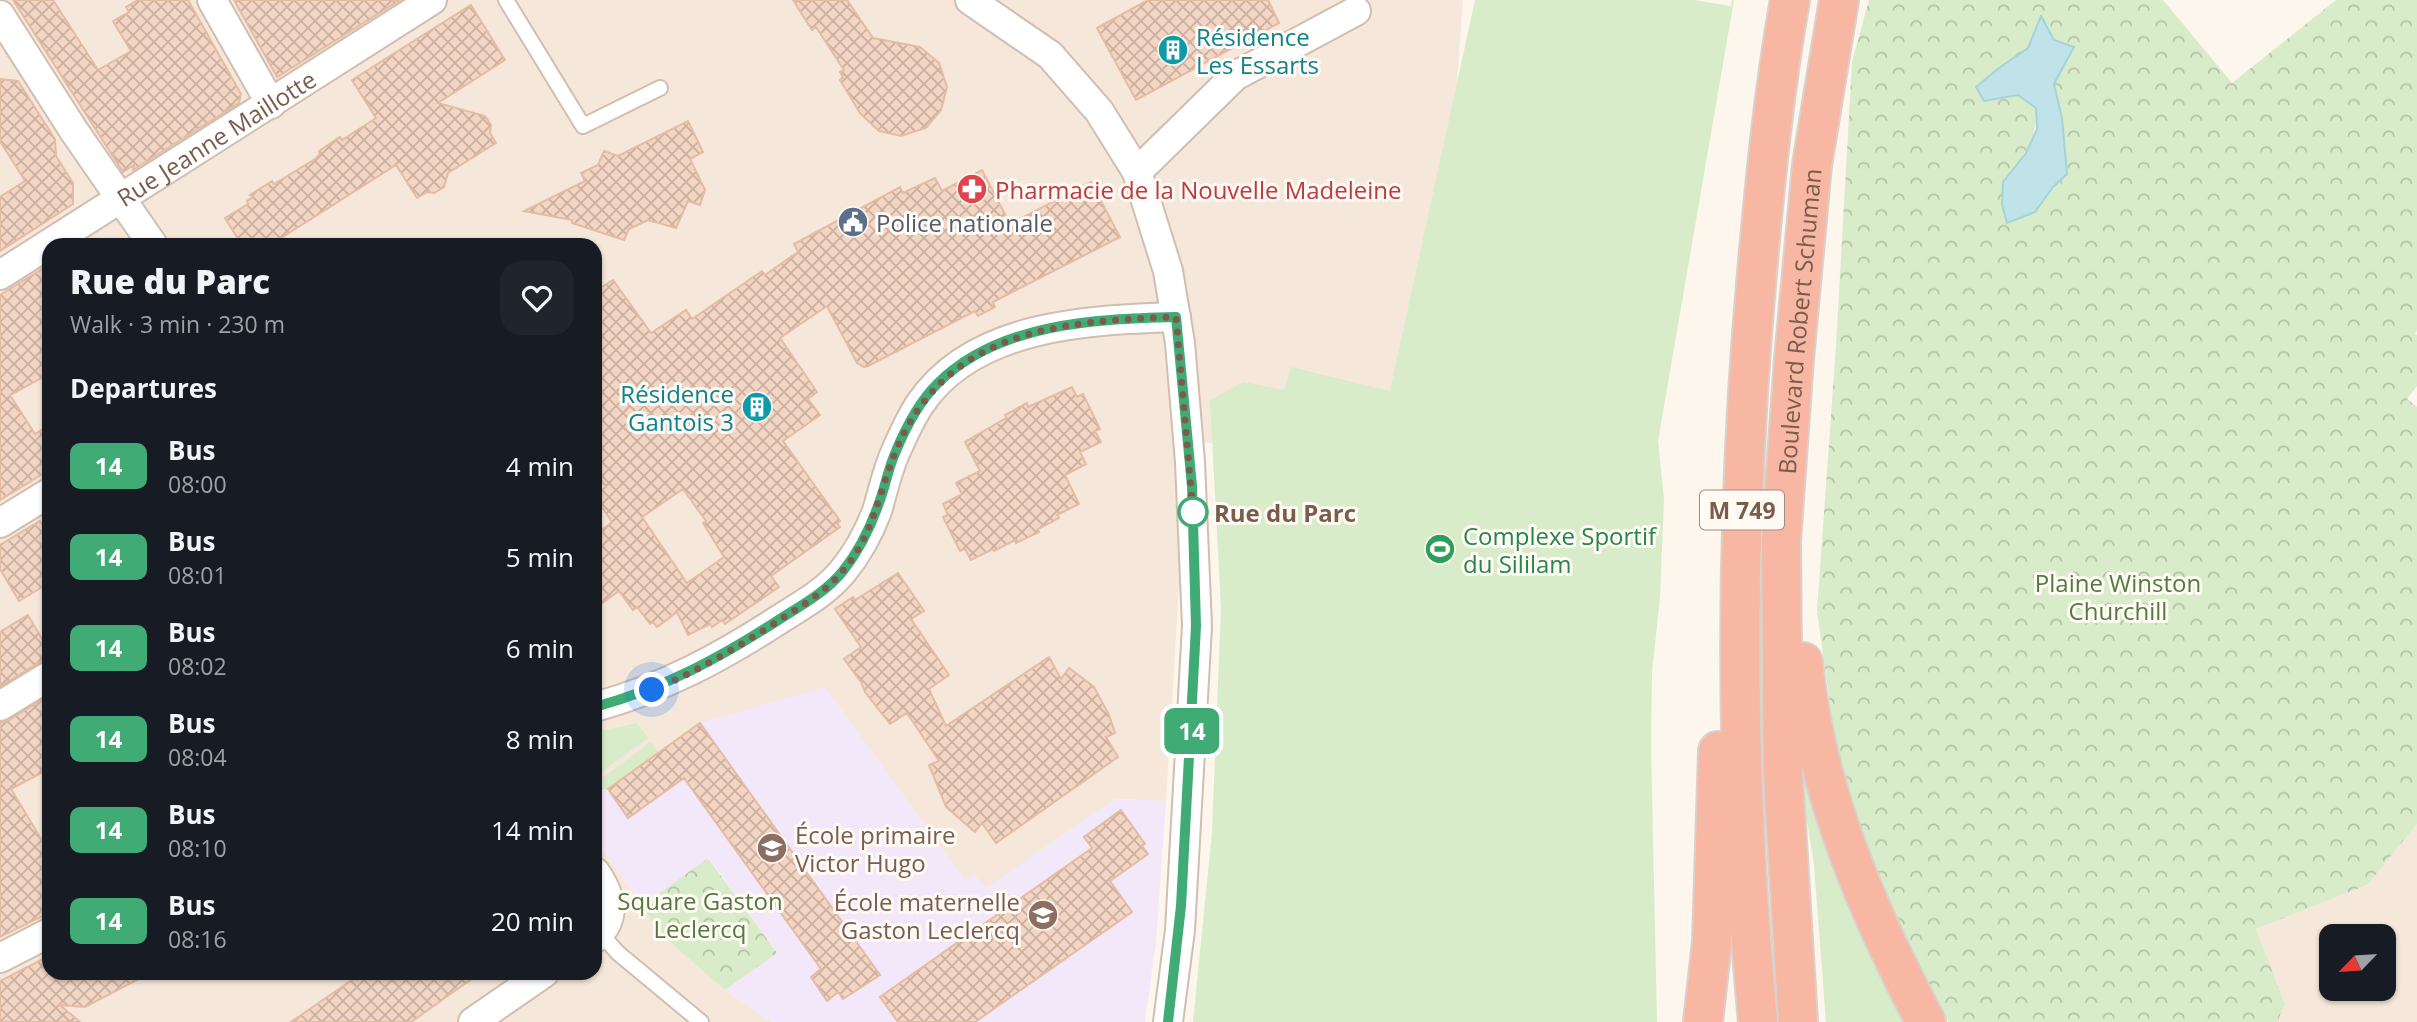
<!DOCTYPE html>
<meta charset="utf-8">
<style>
:root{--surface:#171b24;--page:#20242c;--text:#f1f3f6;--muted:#9ea1a6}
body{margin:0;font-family:"Open Sans",sans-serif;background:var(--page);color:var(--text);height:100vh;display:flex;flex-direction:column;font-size:26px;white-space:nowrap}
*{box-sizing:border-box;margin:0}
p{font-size:23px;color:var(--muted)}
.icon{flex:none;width:38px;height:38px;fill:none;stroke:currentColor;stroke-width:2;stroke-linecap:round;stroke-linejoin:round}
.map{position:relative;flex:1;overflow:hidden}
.details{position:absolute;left:42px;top:238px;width:560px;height:742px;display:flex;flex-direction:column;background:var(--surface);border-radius:21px;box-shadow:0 2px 5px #0004}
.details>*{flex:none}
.badge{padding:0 14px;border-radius:10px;font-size:24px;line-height:46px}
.needle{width:46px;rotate:245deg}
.controls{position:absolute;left:2319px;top:924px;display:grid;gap:14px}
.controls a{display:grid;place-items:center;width:77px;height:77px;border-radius:14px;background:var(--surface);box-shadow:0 2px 5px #0004;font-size:35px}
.you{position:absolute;width:35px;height:35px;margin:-18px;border:5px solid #fff;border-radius:50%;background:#1a73e8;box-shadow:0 0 0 10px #1a73e833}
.map>.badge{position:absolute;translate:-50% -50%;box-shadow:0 0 0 4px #fff}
h2{padding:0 28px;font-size:26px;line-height:63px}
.round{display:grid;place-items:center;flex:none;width:74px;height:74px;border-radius:21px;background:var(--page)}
.overview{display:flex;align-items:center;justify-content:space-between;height:119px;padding:0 28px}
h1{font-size:33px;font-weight:800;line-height:52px}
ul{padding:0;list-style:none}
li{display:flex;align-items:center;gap:21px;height:91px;padding:0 28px}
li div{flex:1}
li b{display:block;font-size:26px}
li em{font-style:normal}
li .badge{min-width:77px;font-weight:700;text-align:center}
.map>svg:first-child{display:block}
.residential{fill:#f5e8da;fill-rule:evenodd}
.education{fill:#f3e8fa}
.grass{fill:#d8ecc9}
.forest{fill:url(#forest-crowns);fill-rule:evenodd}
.water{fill:#bfe3e8;stroke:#a5d3da;stroke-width:2}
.building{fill:url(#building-cross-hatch);stroke:#e6bba3;stroke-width:2;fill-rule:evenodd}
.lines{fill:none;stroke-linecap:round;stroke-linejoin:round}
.lane-casing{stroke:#d1beb0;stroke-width:18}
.street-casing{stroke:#d1beb0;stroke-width:32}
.highway-casing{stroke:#dad1cd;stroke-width:42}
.lane{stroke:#fff;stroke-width:14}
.street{stroke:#fff;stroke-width:28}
.highway{stroke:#f7b7a3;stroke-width:38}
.line-casing{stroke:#fff;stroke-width:16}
.line{stroke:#40ab75;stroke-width:10}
.walk{stroke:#7a5c4d;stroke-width:7;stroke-dasharray:0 12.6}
.stop-dot{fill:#fff;stroke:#40ab75;stroke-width:3.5}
.labels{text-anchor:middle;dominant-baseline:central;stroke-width:6;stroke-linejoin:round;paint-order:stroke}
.shield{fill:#fffaf3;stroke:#a28b7f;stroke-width:2}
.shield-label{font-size:23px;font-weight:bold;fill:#7a5c4d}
.culture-label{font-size:24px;fill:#0d838f;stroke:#fffaf3;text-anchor:start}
.street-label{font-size:24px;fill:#7a5c4d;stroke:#fffaf3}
.health-label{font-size:24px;fill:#be3a42;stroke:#fffaf3;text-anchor:start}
.service-label{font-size:24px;fill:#4e5e75;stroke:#fffaf3;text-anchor:start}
.stop-label{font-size:24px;font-weight:bold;fill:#7a5c4d;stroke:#fffaf3;text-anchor:start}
.leisure-label{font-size:24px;fill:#27864d;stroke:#fffaf3;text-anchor:start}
.park-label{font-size:24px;fill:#537a41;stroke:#fffaf3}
.education-label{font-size:24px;fill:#785e54;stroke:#fffaf3;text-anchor:start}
</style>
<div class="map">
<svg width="2417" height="1022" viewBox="0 0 2417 1022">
<defs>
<pattern id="forest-crowns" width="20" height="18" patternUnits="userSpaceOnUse" patternTransform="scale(1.75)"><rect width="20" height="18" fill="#d8ecc9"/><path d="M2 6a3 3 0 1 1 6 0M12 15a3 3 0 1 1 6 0" fill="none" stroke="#b4c2a5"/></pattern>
<pattern id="building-cross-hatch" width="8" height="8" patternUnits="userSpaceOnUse" patternTransform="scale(1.75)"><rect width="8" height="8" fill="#f3d5c3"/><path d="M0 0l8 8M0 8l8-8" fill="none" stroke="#cab0a1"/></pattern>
</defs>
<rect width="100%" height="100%" fill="#fdf6ec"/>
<path class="residential" d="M0,0h1463l-35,469 -176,-22 -64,-6 -22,360 -51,-2 -129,90 -20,-8 -266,-158 -92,66h-13v-544h-546v728h546v-134l47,66 135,48 -52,37 47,32h-772z
M2417,824v198h-140l8,-18 -29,-75 111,-44zM2331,936h53v53h-53z"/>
<path class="education" d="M825,687l140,193 9,-6 12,14 129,-89 51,2 -10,141 -11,80h-373l-47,-32 52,-37 -68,-95 -67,48 -47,-67v-50h13l92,-66z"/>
<path class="grass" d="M1475,0h219l37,6 1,-6h2l-76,441 6,58 -4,99 -8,74 -1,72 6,278h-464l19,-190 9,-224 -11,-208 33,-18 41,8 7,-23 99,24z
M637,723l11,15 -53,39v-45z
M1800,730l111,292h-85l-12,-157 -12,-75z
M651,742l8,11 -51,36h-13v-6z"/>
<path class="forest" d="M1869,0h294l69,83 104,-83h81v330l-2,4 2,1v51l-10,13 10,8v417l-50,61 -111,44 29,75 -8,18h-328l-50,-84 -60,-169 -22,-158 19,-265 16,-284zM2041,17l13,23 20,8 -20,36 8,34 5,56 -14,13 -18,25 -28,-36c19,-23 30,-37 29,-68l-18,-13 -34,6 15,-33 29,-20z
M708,858l69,95 -52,37 -63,-55 -20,-29z"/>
<path class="water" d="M2041,16l13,24 20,7 -20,37 8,34 5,56 -14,13 -18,25 -28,11 -5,-18 1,-23 23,-29 11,-24 -1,-21 -18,-13 -34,6 -8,-14 23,-19 29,-20z"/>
<path class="building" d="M13,0h40l45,70 33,-19 -18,-30 16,-9 -3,-5 12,-7h50l53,94 -2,9 -106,67 1,-5 -11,7z
M234,0h166l-123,77z
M793,0h54l26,38 47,9 19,16 8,24 -6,23 -15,18 -25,8 -22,-5 -19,-18 -20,-33 3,-3 -3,-5 4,-2 -28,-43 -4,3z
M1148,0h120l11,23 -143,77 -39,-72z
M471,5l34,55 -67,43 47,13 6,9 -1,8 6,10 -48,30 -4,14 -10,6 -7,-1 -10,6 -21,-33 -126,80h-28l-17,-27 23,-14 -1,-3 6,-4 -3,-2 22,-14 2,3 41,-25 5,-5 -1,-3 21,-14 2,3 34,-22 -24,-38z
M0,79l18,2 37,58 1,17 17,27v21l-73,47v-54l25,-16 -25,-40z
M688,121l15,31 -13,7 15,31 -5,15 -12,-4 -12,27 -28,-8 -19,9 -5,11 -52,-17v-3l-48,-9 61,-30 -4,-8 17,-8 6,-14 14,5z
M982,170l28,54 81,-42 29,55 -127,65 2,5 -17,9 -3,-5 -107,55 -4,1 -7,-4 -30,-57 -47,32 37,54 -9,7 12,16 -37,26 57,80 -3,2 3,4 -69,49 8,11 -54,37 -3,-4 -10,7 -2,-3 -22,11 -11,-23 -20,15 -4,-5 -3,2 -13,-17 -4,3 -14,-19 -24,17v-73l17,-13 -17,-25v-3l11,-7 -11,-16v-180l18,-11 38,53 35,-23 6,9 70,-48 3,4 33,-23 -4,-8 106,-57 3,6 32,-15 7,13zM683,489l23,32 -3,2 21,34 -37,26 -45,-66z
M49,265v109l-39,21 25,39 14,-9v45l-49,30v-205z
M1072,387l5,10 6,-3 17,35 -5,2 6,11 -21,10 6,12 -21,11 14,29 -22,11 2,3 -21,11 1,3 -23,11 -1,-3 -21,11 -1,-2 -22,11 -6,-11 -5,2 -17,-34 5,-2 -5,-11 19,-10 -6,-11 24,-12 -15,-29 41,-24 -1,-3 22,-12 1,4z
M40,521l9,17v45l-30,18 -19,-32v-24z
M898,573l26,38 -13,8 38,56 -20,14 17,37 103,-69 12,22 8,-11 25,19 15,28 6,18 -9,4 12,20 -122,86 -14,-20 -7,9 -29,-25 -17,-42 10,-4 -32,-48 -17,11 -25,-32 -4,-10 -17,-23 17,-12 -26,-38 18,-12 2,3z
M28,615l21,36v8l-9,3 -40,25v-55z
M49,695v74l-38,20 38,63v61l-49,24v-214l9,-3z
M700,723l180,252 -37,24 -5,-7 -11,9 -16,-24 10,-8 -137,-191 -56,40 -20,-29z
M1121,810l24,34 -3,2 6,8 -38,27 22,31 -157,110h-77l-18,-25 212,-149 -8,-11z
M49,956v17h101l-65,34 -25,-2 20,17h-80v-41z
M362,973h118l-69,49h-120z"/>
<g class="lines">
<g class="lane-casing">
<path id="lane" d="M506,0l77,126 77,-38
M600,933l18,20 83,69"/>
</g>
<g class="street-casing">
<g id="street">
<path d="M212,0l59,104"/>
<path d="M970,0l80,55 49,56 38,61 31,99 12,72 10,119 7,164 -17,304 -12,92"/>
<path d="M0,15l74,116 79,114"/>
<path d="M1137,172l98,-96 121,-65"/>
<path id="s1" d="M0,275l432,-275"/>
<path d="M0,523l49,-30"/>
<path d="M0,706l49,-30"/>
<path d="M595,707c69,-19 125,-49 185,-88 22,-14 46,-27 63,-48 14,-17 26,-39 34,-60 6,-19 10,-41 19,-60 7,-16 14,-32 24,-47 54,-80 169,-84 256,-87"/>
<path d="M595,872c16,23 23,45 0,66"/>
<path d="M0,958l49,-25"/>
<path d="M473,1022l71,-49"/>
</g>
</g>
<g class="highway-casing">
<g id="highway">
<path d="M1803,662c12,126 64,249 123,360"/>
<path d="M1703,1022l9,-80 6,-191"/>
<path d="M1758,1022c-24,-249 -23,-501 -1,-749 8,-91 17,-183 33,-273"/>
<path id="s2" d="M1798,1022l-15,-247 -2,-234 13,-182 18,-194 27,-165"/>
</g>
</g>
<use href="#lane" class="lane"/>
<use href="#street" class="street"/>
<use href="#highway" class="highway"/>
</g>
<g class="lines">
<g class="line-casing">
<path id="line" d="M595,707c69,-19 125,-49 185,-88 22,-14 46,-27 63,-48 19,-24 31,-51 40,-80 4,-13 7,-27 13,-40 10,-24 22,-48 41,-67 61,-61 158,-65 239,-67l16,169 4,140 -15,280 -13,116"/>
</g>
<use href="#line" class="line"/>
<path class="walk" d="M652,690c44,-18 86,-43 126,-69 22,-14 46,-28 63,-48 32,-36 37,-78 54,-120 49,-123 164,-132 281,-136l17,195"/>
</g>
<defs>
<g id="building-disc" transform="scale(1.575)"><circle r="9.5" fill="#0f9aa8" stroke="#fffaf3"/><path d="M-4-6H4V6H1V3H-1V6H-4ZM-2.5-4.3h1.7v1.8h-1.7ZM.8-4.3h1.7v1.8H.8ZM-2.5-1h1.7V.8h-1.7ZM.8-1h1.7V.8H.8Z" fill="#fff"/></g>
<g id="pharmacy-disc" transform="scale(1.575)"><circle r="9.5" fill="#e0444e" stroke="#fffaf3"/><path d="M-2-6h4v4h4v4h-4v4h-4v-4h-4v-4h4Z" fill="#fff"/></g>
<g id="civic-disc" transform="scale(1.575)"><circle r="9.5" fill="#5c6f8a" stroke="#fffaf3"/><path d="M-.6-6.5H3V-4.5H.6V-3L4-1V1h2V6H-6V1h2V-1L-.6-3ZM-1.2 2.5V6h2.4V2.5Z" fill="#fff"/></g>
<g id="stadium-disc" transform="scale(1.575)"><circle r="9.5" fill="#2e9e5b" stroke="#fffaf3"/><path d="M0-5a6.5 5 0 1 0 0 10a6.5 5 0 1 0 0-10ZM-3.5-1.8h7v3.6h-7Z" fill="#fff"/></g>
<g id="school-disc" transform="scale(1.575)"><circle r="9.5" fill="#8d6e63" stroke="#fffaf3"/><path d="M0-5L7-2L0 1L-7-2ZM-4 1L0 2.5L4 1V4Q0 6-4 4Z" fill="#fff"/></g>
</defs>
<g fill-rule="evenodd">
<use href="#building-disc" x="1173" y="50"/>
<use href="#pharmacy-disc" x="972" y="189"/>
<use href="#civic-disc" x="853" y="222"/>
<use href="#building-disc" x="757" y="407"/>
<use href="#stadium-disc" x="1440" y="549"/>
<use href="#school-disc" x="772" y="848"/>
<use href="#school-disc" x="1043" y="915"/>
</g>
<circle class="stop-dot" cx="1193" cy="512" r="14"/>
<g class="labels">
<rect class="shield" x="1700" y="490.5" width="84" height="39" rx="5"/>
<g class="shield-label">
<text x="1742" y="510">M 749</text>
</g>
<g class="culture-label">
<text x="1196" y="36">Résidence<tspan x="1196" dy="28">Les Essarts</tspan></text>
<text x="734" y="393" text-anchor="end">Résidence<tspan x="734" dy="28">Gantois 3</tspan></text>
</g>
<g class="street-label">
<text stroke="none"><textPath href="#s1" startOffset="256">Rue Jeanne Maillotte</textPath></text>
<text stroke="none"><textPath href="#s2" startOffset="702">Boulevard Robert Schuman</textPath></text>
</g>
<g class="health-label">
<text x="995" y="189">Pharmacie de la Nouvelle Madeleine</text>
</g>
<g class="service-label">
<text x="876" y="222">Police nationale</text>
</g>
<g class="stop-label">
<text x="1214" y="512">Rue du Parc</text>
</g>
<g class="leisure-label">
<text x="1463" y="535">Complexe Sportif<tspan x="1463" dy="28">du Sililam</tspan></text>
</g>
<g class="park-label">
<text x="2118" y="582">Plaine Winston<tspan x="2118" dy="28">Churchill</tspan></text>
<text x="700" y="900">Square Gaston<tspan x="700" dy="28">Leclercq</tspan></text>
</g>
<g class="education-label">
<text x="795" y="834">École primaire<tspan x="795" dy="28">Victor Hugo</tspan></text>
<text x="1020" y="901" text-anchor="end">École maternelle<tspan x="1020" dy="28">Gaston Leclercq</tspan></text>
</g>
</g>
</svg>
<div class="controls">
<a><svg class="needle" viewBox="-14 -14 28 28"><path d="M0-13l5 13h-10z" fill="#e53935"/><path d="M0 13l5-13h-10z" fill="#9ea1a6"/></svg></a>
</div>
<div class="you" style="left:652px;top:690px"></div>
<b class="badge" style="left:1192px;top:731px;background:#40ab75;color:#fff">14</b>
<section class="details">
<div class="overview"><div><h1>Rue du Parc</h1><p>Walk · 3 min · 230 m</p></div><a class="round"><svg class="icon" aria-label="heart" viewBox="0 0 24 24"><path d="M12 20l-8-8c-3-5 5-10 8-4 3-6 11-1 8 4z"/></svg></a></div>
<h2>Departures</h2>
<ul>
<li><span class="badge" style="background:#40ab75;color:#fff">14</span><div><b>Bus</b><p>08:00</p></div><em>4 min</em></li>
<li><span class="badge" style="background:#40ab75;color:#fff">14</span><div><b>Bus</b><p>08:01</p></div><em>5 min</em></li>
<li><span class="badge" style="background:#40ab75;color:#fff">14</span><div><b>Bus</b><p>08:02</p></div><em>6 min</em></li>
<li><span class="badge" style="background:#40ab75;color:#fff">14</span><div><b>Bus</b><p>08:04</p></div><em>8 min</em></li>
<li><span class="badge" style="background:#40ab75;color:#fff">14</span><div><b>Bus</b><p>08:10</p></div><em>14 min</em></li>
<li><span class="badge" style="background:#40ab75;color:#fff">14</span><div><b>Bus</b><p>08:16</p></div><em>20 min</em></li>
</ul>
</section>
</div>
